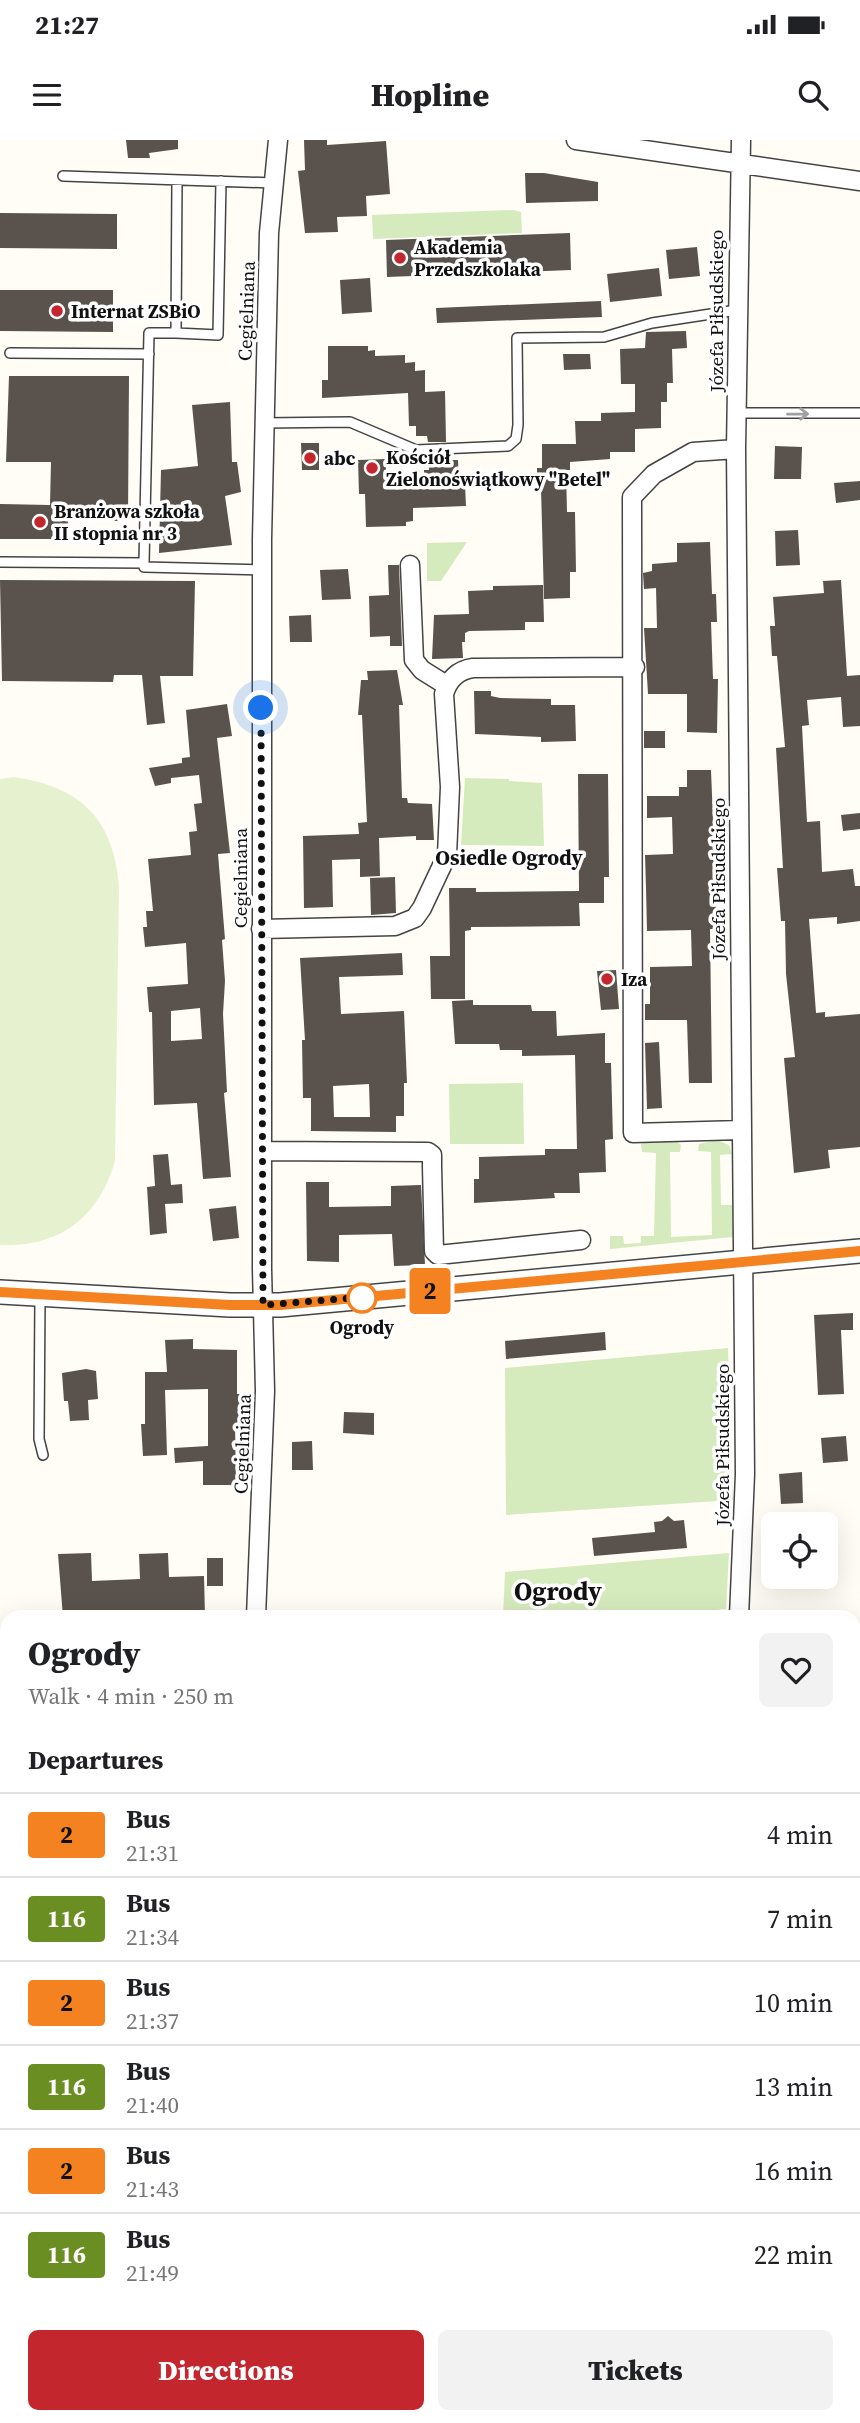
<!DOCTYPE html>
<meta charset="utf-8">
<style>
:root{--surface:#fff;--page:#f2f2f2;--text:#202124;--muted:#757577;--line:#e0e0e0;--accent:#c4262e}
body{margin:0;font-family:"Source Serif 4",serif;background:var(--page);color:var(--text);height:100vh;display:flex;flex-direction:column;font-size:26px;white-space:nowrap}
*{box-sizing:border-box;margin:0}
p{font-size:23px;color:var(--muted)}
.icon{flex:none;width:38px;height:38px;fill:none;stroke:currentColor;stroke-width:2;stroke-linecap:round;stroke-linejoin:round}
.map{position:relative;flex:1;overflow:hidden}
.details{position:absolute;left:0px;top:1470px;width:861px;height:814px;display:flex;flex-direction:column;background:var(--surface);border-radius:21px 21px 0 0;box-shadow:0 7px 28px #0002}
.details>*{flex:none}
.badge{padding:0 14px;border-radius:5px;font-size:24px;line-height:46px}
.fabs{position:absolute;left:761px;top:1372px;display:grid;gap:14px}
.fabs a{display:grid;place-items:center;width:77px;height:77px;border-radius:10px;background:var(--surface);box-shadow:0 7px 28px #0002;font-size:35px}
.you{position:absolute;width:35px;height:35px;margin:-18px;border:5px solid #fff;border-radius:50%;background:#1a73e8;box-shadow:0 0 0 10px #1a73e833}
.map>.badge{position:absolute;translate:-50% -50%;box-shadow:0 0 0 4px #fff}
h2{padding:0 28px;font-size:26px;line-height:63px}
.round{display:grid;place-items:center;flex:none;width:74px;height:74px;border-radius:10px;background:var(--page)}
.summary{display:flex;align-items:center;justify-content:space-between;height:119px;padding:0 28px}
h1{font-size:33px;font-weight:800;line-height:52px}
.action{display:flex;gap:14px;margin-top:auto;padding:14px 28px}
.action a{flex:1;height:80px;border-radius:10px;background:var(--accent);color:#fff;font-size:28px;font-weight:800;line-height:80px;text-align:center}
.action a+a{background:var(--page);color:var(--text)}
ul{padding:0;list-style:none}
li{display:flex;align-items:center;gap:21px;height:84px;padding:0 28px;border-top:2px solid var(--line)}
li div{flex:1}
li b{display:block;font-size:26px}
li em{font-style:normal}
li .badge{min-width:77px;font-weight:700;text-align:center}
.status{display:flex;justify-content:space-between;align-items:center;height:49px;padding:0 35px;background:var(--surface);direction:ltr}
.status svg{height:19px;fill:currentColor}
header{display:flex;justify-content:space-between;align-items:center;height:91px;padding:0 28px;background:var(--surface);font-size:32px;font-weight:800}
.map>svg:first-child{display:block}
.green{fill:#d5ebbd}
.pitch{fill:#e6f2cf}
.building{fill:#5a524d;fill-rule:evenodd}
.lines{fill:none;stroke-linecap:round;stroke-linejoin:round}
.service-casing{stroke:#444;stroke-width:12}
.minor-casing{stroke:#444;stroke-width:21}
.tertiary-casing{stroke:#444;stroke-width:26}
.service{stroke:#fff;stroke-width:9}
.minor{stroke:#fff;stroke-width:18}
.tertiary{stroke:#fff;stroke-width:23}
.oneway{stroke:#a0a0a0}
.line-casing{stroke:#fff;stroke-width:16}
.line{stroke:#f58220;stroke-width:10}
.walk{stroke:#111;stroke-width:7;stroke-dasharray:0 12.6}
.poi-dot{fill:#c4262e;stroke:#fff;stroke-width:2.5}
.stop-dot{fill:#fff;stroke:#f58220;stroke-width:3.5}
.labels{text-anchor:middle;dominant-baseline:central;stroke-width:7;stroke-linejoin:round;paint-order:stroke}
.poi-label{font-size:19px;font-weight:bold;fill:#111;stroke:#fff;text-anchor:start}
.street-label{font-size:19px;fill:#111;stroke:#fff}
.stop-label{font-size:19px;font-weight:bold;fill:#111;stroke:#fff}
.neighbourhood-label{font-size:21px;font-weight:bold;fill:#111;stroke:#fff}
.district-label{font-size:26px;font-weight:bold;fill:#111;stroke:#fff}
</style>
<div class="status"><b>21:27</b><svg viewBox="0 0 49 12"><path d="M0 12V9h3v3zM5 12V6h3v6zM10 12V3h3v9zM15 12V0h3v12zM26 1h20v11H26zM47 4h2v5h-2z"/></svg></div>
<header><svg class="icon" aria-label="menu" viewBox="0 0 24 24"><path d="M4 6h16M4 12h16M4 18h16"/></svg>Hopline<svg class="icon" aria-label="search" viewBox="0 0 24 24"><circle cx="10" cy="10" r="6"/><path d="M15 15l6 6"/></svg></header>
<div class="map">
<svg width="860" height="2283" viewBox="0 0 860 2283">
<rect width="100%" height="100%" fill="#fffdf5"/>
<path class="green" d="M513,70l8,2 1,21 -149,6 -1,-24z
M467,402l-26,39h-14v-38z
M465,638l44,1v2l33,2 2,63 -83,-1z
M523,943l1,61h-74l-1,-60z
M650,999h24l7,6 -1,7h-10l1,85 41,-2 -1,-83 -13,-1 1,-7 18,-4 12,5 3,9 -12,1 1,50h12v32l-123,12v-13h13l1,8 17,-1v-7h13l2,-83 -14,-1 -1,-8z
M728,1208l5,152 -227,15 -1,-147z
M729,1413l-3,56 -88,8h-135l2,-45z"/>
<path class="pitch" d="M14,637c67,10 99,41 105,110l-4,274c-16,56 -56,87 -115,84v-466z"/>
<path class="building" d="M126,0h52v9l-29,4 1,5h-22z
M304,0h23v5l59,-4 4,53 -24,2 1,20 -30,1 1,15 -33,1 -7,-62 7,-1z
M525,33h19l54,9v19l-72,2z
M0,73l117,1v35l-117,-1z
M570,93l1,37 -184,7 -1,-37z
M697,107l3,29 -31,3 -3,-29z
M659,128l3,28 -52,6 -3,-28z
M370,138l2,34 -30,2 -2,-34z
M0,150h113v42l-113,-1z
M601,161l1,16 -165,6 -1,-15z
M686,191l1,17 -15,1 1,34h-6v19h-6v26l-26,1v23h-25v7l-40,3v8h-4l1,42h8l1,60h-6v26l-26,1 -3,-111h-4v-20h5v-24h34l-1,-23h26v-8l34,-1v-28h-14l-1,-35 25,-1 1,-16z
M328,206h40v5l7,-1v6l30,-1v8l10,-1v9l10,-1v22l20,-1 1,51h-18l-1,-6h-11v-10h-7l-1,-33 -86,5v-18h6z
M563,214h27l1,15 -27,1z
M9,236h120l-1,145h-60l-1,18h-67v-35l50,1 1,-43h-45z
M230,262l2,60h5l4,30 -16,4 7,49 -73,8 2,-83 37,-4 -6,-61z
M301,303h18v27h-17z
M775,306l27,1 -1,32h-27z
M428,316h19v4h11l1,25h6l1,21 -53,2v13l-7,1v4l-40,1 -1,-33h-6l-1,-34 28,-1v20l38,-2v-7h5z
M860,341v19l-24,3 -2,-20z
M798,390l2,35 -24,1 -1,-35z
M710,402l2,52h4l1,28h-6l2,57h5l-1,54 -30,-1v-38h-39l-4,-66h13l-1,-40 -12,1 -1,-16 9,-2v-7l25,-2v-19z
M388,425h11l3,81h-12v-10l-20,1 -1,-41 20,-1z
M348,429l3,30 -29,1 -2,-30z
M0,440l195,1 -2,95h-33l5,47 -18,2 -5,-50h-28l-1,7 -111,-1z
M841,440l6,96 13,-1v51l-17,1 -2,-30 -34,3 2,25 -7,1 5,96 13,-1 2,51 31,-3 2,17h5v35l-23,3v-7l-28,2 7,94 9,-1v5l35,-3v133l-32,3 2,18 -36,5 -10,-115 11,-1 -9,-83 -1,-53h-4l-4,-53h6l-7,-120 9,-1 -8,-91h-5l-2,-30h5l-2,-29 51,-4 -1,-12z
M543,445l1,37h-19v8l-56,1 -4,2v9h-3l1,16 -31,1 2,-44 35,-1 -1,-23 25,-1v-4z
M311,475l1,27h-22l-1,-26z
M397,530l6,35h-4l3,93h5l1,5 24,1 2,36h-18v-4l-37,2 1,38 -20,1v-18l-28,1 1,47 -29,1 -1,-72 56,-2 -1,-11 9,-1 -5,-107h-4l3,-35h7l-1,-9z
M474,551h17v5l9,2 51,1v6h24l1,36 -35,1v-5l-66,-3z
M227,564l5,32 -15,2 13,115 -12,1 7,85 -3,1 3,41 -2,33 4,78 -3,1 7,84 -28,2 -6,-76 -43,2 -2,-93h-3l-2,-25 41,-3 -2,-41 -41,4 -2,-20h4l-1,-16h7l-5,-52 43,-4 -2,-23 8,-1 -3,-27 8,-1 -3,-28 -28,3v5l-16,3 -6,-18 33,-5v-5l8,-1 -4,-47zM200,868l2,31 -31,2v-30z
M644,591h21v17h-21z
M687,630h24l5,125 -1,34h-5l2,154h-23l-2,-63h-42v-16h5v-37l42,-1 -1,-36 -44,1 -1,-43 -1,-33 28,-1 -1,-37 -25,1v-22h32v-9h8z
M578,634h30l1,103h-5v26h-25l1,23 -109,1v3l-6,1v68h-34l-1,-43h20l-1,-68h27v4l103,-1z
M860,673v16l-17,2 -2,-16z
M395,737l1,36 -25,2 -1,-37z
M402,813l1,22 -64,2 2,37 63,-3 3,72h-3v33h-8v16l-85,-1v-33h-8l-1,-58h3l-5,-82zM369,944l1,33h-36l-1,-31z
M616,830l3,39 -18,1 -4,-39z
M473,860v5h58l1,6h24l1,25 48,-3v30h6l2,76 -8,1 1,32 -27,1 1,20h-26l1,5 -81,5v-24h5v-22l66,-2v-6h32l-2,-94 -53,1v-6h-22l-1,-6h-44l-3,-43z
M659,902l3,66 -15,1 -2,-66z
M168,1014l3,31 11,-1 1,19 -18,1 2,29 -17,2 -3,-48 8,-1 -2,-31z
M306,1042h23v25l62,-1v-20l30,-1 4,80 -31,1 -2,-32 -53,1v27l-32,-1z
M236,1066l3,32 -26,3 -4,-32z
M853,1173v17h-12l3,64 -26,1 -4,-80z
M605,1192l1,18 -100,9 -1,-18z
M193,1199v10l44,1v44h5l1,29h-8l1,62h-33v-24l-28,2 -1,-15 34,-2v-57l-43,1 2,65 -24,1 -2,-32h4v-52h22l-2,-32z
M86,1229l10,2 2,28 -10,1 1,20 -19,1 -2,-20h-4l-2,-28z
M344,1272l30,1v22l-31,-2z
M846,1296l2,25 -25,2 -2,-25z
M312,1301l1,29h-21v-28z
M802,1332l1,31 -22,1 -2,-30z
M668,1376l6,5 10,-1 3,28 -93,8 -2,-18 63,-6 -1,-10 8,-1z
M91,1413l1,28 48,-2 -1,-25 29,-1 1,24 35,-1 1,41h-39v-7l-103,7 -5,-63z
M207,1418h16v28h-16z"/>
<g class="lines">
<g class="service-casing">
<path id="service" d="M63,36l210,7
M176,193l42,2 3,-154
M10,213l139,1
M737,273h123
M264,283l86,-1 66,28 92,-4 8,-7 2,-14 -1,-87 87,-1 48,-14 85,-13
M0,422l144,1v4l117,3
M144,423l5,-230h27l1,-153
M40,1156l-1,143 4,16"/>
</g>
<g class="minor-casing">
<path id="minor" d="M576,0l284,41
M736,309l-43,3 -39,22 -22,23 1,636 108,-3
M410,425l4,95 8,10 24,15
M261,789l134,-3 20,-8 7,-10 25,-53 3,-68 -6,-93c4,-14 14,-24 29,-26l162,-1
M262,1011l166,1 4,3v11l2,85 4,4 143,-15
M256,1477l9,-226 -3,-122v-730l7,-306 9,-93
M739,1477l6,-143 -9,-1025 5,-309
M0,1862l7,-1
M268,2277v6
M742,2283l1,-6"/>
</g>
<g class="tertiary-casing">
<path id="tertiary" d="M0,1152l230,13h50l580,-54"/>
</g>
<use href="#service" class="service"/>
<use href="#minor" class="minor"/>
<use href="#tertiary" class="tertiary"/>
</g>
<defs><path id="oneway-shaft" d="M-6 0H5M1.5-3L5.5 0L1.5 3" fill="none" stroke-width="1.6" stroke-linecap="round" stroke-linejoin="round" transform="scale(1.75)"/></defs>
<use class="oneway" href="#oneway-shaft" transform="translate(798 274) rotate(-1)"/>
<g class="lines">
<g class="line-casing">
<path id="line" d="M0,1152l230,13h50l580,-54"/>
</g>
<use href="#line" class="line"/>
<path class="walk" d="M261,568l2,597 103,-8 -4,1"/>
</g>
<g class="poi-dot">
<circle cx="400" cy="118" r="7"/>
<circle cx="57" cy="171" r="7"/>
<circle cx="310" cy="318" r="7"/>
<circle cx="372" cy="328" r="7"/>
<circle cx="40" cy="382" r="7"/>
<circle cx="607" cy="839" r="7"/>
</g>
<circle class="stop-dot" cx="362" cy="1158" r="14"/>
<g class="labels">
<g class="poi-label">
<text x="414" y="107">Akademia<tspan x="414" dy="22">Przedszkolaka</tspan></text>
<text x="71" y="171">Internat ZSBiO</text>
<text x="386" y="317">Kościół<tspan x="386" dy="22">Zielonoświątkowy "Betel"</tspan></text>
<text x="324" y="318">abc</text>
<text x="54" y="371">Branżowa szkoła<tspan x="54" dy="22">II stopnia nr 3</tspan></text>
<text x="621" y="839">Iza</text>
</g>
<g class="street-label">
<text transform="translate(246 171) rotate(-88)">Cegielniana</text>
<text transform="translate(716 171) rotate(-90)">Józefa Piłsudskiego</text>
<text transform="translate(240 738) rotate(-90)">Cegielniana</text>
<text transform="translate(718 739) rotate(-90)">Józefa Piłsudskiego</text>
<text transform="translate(242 1304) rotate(-88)">Cegielniana</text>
<text transform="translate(722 1305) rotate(-90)">Józefa Piłsudskiego</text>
</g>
<g class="stop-label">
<text x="362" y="1187">Ogrody</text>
</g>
<g class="neighbourhood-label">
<text x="509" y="717">Osiedle Ogrody</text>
</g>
<g class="district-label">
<text x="558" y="1451">Ogrody</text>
</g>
</g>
</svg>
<div class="fabs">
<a><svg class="icon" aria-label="locate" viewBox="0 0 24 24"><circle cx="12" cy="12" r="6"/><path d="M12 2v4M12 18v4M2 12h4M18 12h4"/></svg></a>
</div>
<div class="you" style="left:261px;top:568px"></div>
<b class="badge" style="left:430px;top:1151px;background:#f58220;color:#111">2</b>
<section class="details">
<div class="summary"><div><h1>Ogrody</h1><p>Walk · 4 min · 250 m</p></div><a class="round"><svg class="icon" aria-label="heart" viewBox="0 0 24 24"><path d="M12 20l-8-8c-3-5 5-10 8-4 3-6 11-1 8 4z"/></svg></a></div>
<h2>Departures</h2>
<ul>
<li><span class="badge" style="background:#f58220;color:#111">2</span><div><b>Bus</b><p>21:31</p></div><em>4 min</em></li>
<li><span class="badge" style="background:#6b8e23;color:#fff">116</span><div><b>Bus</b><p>21:34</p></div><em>7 min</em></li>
<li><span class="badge" style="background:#f58220;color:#111">2</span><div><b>Bus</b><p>21:37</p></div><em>10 min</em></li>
<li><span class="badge" style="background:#6b8e23;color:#fff">116</span><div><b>Bus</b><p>21:40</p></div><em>13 min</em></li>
<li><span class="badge" style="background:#f58220;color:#111">2</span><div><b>Bus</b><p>21:43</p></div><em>16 min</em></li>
<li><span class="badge" style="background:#6b8e23;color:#fff">116</span><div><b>Bus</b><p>21:49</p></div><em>22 min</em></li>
</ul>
<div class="action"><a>Directions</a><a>Tickets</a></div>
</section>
</div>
